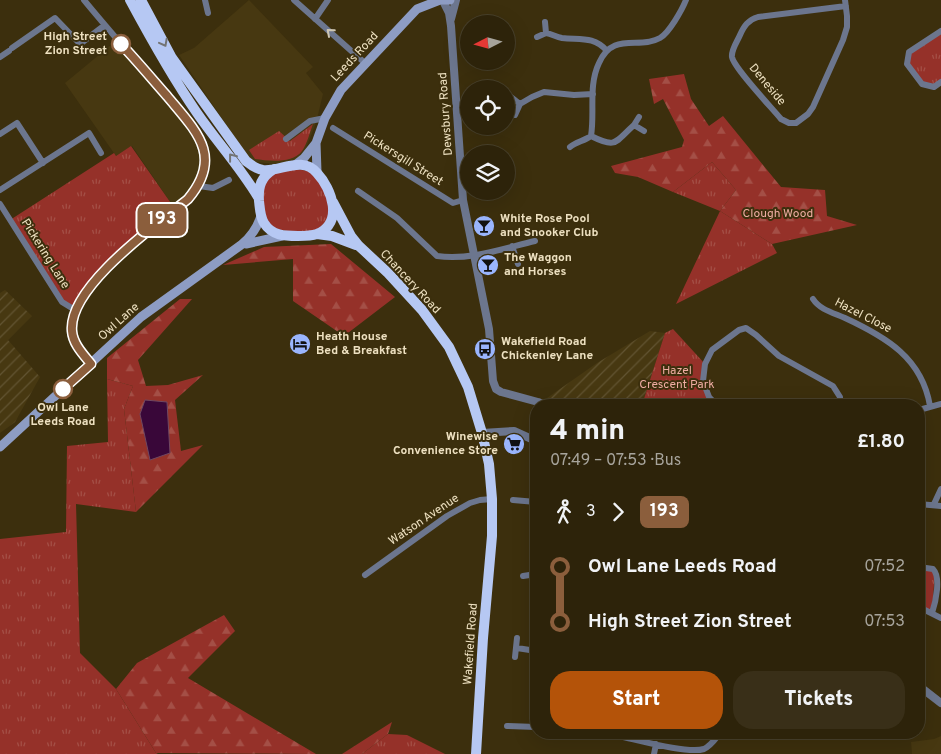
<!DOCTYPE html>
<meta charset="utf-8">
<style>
:root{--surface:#2d230a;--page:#392f18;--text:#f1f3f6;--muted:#a7a49c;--line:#48402b;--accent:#b45309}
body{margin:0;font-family:Overpass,sans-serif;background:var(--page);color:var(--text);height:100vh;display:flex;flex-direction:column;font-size:19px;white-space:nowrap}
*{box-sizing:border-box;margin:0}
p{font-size:16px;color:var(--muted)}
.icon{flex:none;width:28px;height:28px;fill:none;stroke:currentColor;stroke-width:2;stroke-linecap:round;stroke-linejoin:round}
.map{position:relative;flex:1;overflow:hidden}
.panel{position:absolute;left:530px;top:399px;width:395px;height:340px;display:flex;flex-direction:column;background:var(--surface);border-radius:20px;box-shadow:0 5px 20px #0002,0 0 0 1px var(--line)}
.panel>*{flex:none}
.badge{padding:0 10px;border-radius:8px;font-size:18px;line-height:32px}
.needle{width:32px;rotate:264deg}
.controls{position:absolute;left:460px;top:15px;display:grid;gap:10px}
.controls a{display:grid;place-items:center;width:55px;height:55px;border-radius:50%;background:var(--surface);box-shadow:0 5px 20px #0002,0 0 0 1px var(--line);font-size:25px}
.map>.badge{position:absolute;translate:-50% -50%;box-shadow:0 0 0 2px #fff}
.legs{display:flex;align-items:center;gap:8px;height:55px;padding:0 20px;font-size:16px}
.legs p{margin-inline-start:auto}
.headline{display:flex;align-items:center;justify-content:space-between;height:85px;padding:0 20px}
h1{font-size:28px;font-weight:800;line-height:38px}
.cta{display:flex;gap:10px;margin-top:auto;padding:10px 20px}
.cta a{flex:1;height:58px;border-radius:20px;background:var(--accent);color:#fff;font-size:20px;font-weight:800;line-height:58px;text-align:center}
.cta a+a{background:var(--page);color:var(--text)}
ul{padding:0 20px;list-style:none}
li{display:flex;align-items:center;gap:18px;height:55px;font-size:19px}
li i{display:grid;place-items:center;width:8px;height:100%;margin:0 6px;background:currentColor}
li i::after{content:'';width:12px;height:12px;margin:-6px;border:4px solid;border-radius:50%;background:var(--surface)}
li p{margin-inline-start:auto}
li:first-child i{background:linear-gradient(#0000 50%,currentColor 0)}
li:last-child i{background:linear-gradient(currentColor 50%,#0000 0)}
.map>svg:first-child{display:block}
.built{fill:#473811}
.industrial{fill:url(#industrial-furrows)}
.grass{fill:url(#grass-tufts)}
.forest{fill:url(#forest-firs)}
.water{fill:#390739;stroke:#6f4862}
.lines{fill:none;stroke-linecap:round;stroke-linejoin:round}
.minor{stroke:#6c768e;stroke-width:6}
.tertiary{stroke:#6c768e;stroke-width:8}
.secondary{stroke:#8d9cc3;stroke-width:9}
.trunk{stroke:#b6c8f3;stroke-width:10}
.oneway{stroke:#cec6b4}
.oneway2{stroke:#737474}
.line-1-casing{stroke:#fff;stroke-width:11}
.line-1{stroke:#8b5e3c;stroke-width:8}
.stop-1-dot{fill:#fff;stroke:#8b5e3c;stroke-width:2.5}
.labels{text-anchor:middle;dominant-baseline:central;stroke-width:4;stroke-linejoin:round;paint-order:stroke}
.stop-label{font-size:12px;font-weight:bold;fill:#eee1c1;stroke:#3c2f0d;text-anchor:end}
.street-label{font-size:12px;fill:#eee1c1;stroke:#3c2f0d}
.park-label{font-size:12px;fill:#eeaca2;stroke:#3c2f0d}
.poi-label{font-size:12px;font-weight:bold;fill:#eee1c1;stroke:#3c2f0d;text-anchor:start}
</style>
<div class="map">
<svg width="941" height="754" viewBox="0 0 941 754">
<defs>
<pattern id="industrial-furrows" width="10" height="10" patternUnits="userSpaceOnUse" patternTransform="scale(1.25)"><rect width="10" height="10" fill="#473811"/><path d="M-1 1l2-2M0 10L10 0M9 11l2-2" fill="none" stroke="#625432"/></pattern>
<pattern id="grass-tufts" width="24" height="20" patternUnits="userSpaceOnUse" patternTransform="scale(1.25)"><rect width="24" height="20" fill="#953129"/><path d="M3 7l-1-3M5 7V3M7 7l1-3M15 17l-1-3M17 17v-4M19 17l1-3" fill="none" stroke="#a44f46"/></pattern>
<pattern id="forest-firs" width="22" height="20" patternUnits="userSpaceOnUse" patternTransform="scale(1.25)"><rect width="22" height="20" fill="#953129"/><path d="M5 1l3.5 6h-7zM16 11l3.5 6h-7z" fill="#a44f46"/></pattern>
</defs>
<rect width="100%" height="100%" fill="#3c2f0d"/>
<path class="built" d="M249,0l64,67 -7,6 17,21 -7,29 -10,25 -6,8 -6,4 -20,4 -18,-2 -7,-4 -70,-103 15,-7z
M117,40l80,92 8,24 -6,30 -24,23 -43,-63 -16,10 -51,-73z
M941,736v18h-29l-1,-12 23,-3z"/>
<path class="industrial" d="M5,290l27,26 -24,24 32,37 -25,45 -15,11v-140z
M650,331l15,2 -23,72h-84l-11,-7 50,-35z"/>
<path class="grass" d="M941,31v51l-7,5 -12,-3 -15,-20 2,-12z
M313,124c-3,8 -6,20 -11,27 -10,13 -33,10 -47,8l-6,-9 30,-19 11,10z
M131,146l44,63 -68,58 -32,43 -13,-8 -52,-82 104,-67 2,3z
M712,162l24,28 -16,21 52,33 5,9 -101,51 44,-93 -47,-19z
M280,167l37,5 16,43 -21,20 -44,-7 -8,-43z
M673,329l32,35 -2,17 14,24h-47l-5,-4 -5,4h-18l23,-72z
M107,379l26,7 -9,23 12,103 -60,-8 4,149 36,36 40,64 2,1h-158v-215l66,-7 1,-86 41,-4z
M919,567l16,3 -3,43 -13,-6z
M388,734l19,1 38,19h-83z"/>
<path class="forest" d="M684,74l7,25 18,27 14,-10 58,71 44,3 2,26 30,9 -85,19 -52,-33 16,-21 -24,-28 -39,30 -35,-15 -23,-4 -4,-7 71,-19 2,-7 -21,-41 -9,5 -5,-25z
M331,244l64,53 -51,39 -51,-35v-42l-70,6 41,-18z
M180,299h12l-54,61 8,26 22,-1 35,-10 -28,25 6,51 22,-6 -67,67 -12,-103 9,-23 -26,-7v-21z
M224,615l11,16 -47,47 128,76 -160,-1 -40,-64 21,-26z
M392,722l-4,12 -26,20h-20z"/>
<path class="water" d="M145,400l22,2 3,51 -20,7 -10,-46z"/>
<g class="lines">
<path class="minor" d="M84,0c27,33 55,64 83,97 12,14 31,30 36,49 5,21 -2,37 -15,53 -16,13 -32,26 -47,39 -26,22 -79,61 -68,101 3,9 12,18 18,25
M205,0l3,13
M294,0l72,64
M845,0l2,16v11l-4,13 -30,67 -5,7 -12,9h-7l-8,-4c-9,-11 -47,-51 -49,-62 -1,-7 5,-15 8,-22 4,-9 8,-15 18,-18l88,-11
M315,19l13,-19
M545,22l1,11
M941,31l-32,21 -2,12 15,20 12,3 7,-5
M537,37l9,-4c6,1 10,4 16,5 18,2 32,-2 45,13
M12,48l43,-30 25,26 25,-19
M0,57l9,-6
M511,97l9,7
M515,115l5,-11 12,-7 12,-5 30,3 19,-1
M639,117l-5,8 10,6
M333,128l120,75 10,-3
M0,134l17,-11 26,40
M591,136c26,13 24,6 43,-11
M286,139l24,-18 15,-3
M570,147c6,-5 14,-6 21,-11 4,-24 -3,-50 8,-73 14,-32 40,-13 61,-25 9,-5 22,-28 26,-38
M199,186l14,2 16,-8
M0,190l89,-57 12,20
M358,191l39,27 40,38c32,5 68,-8 98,-15
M0,204l62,98 13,8
M512,246l6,18
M813,299c7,11 21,14 32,19 41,19 77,40 85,88
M717,405l-8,-8 -6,-16 2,-17 7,-14 27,-20 7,-2 10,7 23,21 54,30 7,11v8
M919,410l22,-6
M513,500l23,2
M919,504l22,2
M934,504l7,-15
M919,567l14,2c8,8 3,32 -1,44
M365,575l82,-59 23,-13 10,-3 12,-1
M523,576l13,-2
M919,607l22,11
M517,648l19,3
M515,657l2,-19
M507,726l29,1
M615,732l4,4c19,4 68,18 85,13 7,-3 12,-11 17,-17
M654,754l2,-10"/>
<path class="tertiary" d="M443,1l6,12 2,13 12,174 26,129 4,52 3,8 5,3 37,10 7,3
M451,19l5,-19
M482,433l32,-2 22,10
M919,686l22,17"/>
<path class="secondary" d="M440,0h10
M295,165l9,-7 12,-15
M317,172l-1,-29 9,-25 16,-28 76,-81 23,-9
M246,244l36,-8
M0,447l141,-130 100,-72c10,-8 16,-17 20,-29"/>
<path class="trunk" d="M130,0c21,39 42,77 67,113 20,29 43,54 61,84
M141,0l31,58 74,103c5,4 10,8 17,9 18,2 39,-15 54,3 15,16 27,50 0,61 -6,2 -13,2 -19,2 -13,0 -26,0 -34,-13 -4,-6 -4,-14 -5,-22 -1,-15 2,-24 15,-32
M333,202l18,34 8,10 29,27 34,37 27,37 19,40 14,46 7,31 3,35v37l-9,102 -7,116
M317,234l15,2 24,9"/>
</g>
<defs><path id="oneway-chevron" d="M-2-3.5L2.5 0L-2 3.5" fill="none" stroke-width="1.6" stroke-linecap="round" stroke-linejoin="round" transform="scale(1.25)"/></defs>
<use class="oneway" href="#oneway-chevron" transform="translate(330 32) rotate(-139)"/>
<g class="oneway2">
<use href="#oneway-chevron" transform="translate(164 43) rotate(62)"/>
<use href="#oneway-chevron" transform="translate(232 157) rotate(-128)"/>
</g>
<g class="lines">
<g class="line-1-casing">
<path id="line-1" d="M63,389l28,-25c-8,-10 -18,-20 -19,-33 -4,-44 84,-106 116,-132 36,-43 8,-68 -21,-103 -15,-17 -30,-35 -46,-52"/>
</g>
<use href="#line-1" class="line-1"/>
</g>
<defs>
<g id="bar-disc" transform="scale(1.125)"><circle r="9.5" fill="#9ab5fd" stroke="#3c2f0d"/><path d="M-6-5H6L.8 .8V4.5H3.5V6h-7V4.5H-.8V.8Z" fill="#111"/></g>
<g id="hotel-disc" transform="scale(1.125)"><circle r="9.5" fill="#9ab5fd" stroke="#3c2f0d"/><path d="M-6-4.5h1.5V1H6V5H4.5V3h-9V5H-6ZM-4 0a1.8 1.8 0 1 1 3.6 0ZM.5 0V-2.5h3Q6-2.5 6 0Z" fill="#111"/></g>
<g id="bus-disc" transform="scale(1.125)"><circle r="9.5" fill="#9ab5fd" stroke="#3c2f0d"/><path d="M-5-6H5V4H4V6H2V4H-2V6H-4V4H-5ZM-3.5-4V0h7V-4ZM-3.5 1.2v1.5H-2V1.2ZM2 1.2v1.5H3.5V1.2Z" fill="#111"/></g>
<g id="supermarket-disc" transform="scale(1.125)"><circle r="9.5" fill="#9ab5fd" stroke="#3c2f0d"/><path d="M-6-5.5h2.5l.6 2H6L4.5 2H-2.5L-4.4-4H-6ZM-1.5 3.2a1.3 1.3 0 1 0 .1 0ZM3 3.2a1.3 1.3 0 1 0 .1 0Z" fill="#111"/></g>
</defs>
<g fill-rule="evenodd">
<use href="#bar-disc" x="484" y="226"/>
<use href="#bar-disc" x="488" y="265"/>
<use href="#hotel-disc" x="300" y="344"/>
<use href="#bus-disc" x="485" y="349"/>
<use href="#supermarket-disc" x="514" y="444"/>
</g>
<g class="stop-1-dot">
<circle cx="121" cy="44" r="9"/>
<circle cx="63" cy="389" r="9"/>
</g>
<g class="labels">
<g class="stop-label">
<text x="107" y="37">High Street<tspan x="107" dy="14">Zion Street</tspan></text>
<text x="63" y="408" text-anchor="middle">Owl Lane<tspan x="63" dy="14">Leeds Road</tspan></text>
</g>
<g class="street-label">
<text transform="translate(355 57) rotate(-47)">Leeds Road</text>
<text transform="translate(767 85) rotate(50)">Deneside</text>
<text transform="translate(446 114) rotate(-94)">Dewsbury Road</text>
<text transform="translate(403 159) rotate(32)">Pickersgill Street</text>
<text transform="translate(45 254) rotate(58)">Pickering Lane</text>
<text transform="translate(410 282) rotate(47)">Chancery Road</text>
<text transform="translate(863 316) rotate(27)">Hazel Close</text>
<text transform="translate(119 322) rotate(-42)">Owl Lane</text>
<text transform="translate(424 520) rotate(-34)">Watson Avenue</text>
<text transform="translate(471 644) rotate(-86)">Wakefield Road</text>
</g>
<g class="park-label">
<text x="778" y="214">Clough Wood</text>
<text x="677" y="371">Hazel<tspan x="677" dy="14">Crescent Park</tspan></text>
</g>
<g class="poi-label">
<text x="500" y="219">White Rose Pool<tspan x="500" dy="14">and Snooker Club</tspan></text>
<text x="504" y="258">The Waggon<tspan x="504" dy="14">and Horses</tspan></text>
<text x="316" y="337">Heath House<tspan x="316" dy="14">Bed &amp; Breakfast</tspan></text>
<text x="501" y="342">Wakefield Road<tspan x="501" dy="14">Chickenley Lane</tspan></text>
<text x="498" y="437" text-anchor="end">Winewise<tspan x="498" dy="14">Convenience Store</tspan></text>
</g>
</g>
</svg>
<div class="controls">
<a><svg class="needle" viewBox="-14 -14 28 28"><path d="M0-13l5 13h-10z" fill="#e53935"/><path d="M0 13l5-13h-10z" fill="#a7a49c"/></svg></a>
<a><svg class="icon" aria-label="locate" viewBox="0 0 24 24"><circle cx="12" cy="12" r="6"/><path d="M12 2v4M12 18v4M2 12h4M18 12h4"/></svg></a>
<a><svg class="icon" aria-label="layers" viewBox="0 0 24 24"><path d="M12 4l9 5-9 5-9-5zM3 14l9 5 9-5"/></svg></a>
</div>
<b class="badge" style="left:162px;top:220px;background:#8b5e3c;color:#fff">193</b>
<section class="panel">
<div class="headline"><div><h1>4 min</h1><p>07:49 – 07:53 · Bus</p></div><b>£1.80</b></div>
<div class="legs"><svg class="icon" aria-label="walk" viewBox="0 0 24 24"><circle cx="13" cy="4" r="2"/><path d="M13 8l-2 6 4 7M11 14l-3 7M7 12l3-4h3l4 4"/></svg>3<svg class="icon" aria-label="forward" viewBox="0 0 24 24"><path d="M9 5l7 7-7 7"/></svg><b class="badge" style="background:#8b5e3c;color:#fff">193</b></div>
<ul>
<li><i style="color:#8b5e3c"></i><b>Owl Lane Leeds Road</b><p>07:52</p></li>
<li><i style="color:#8b5e3c"></i><b>High Street Zion Street</b><p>07:53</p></li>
</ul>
<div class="cta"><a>Start</a><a>Tickets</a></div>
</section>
</div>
